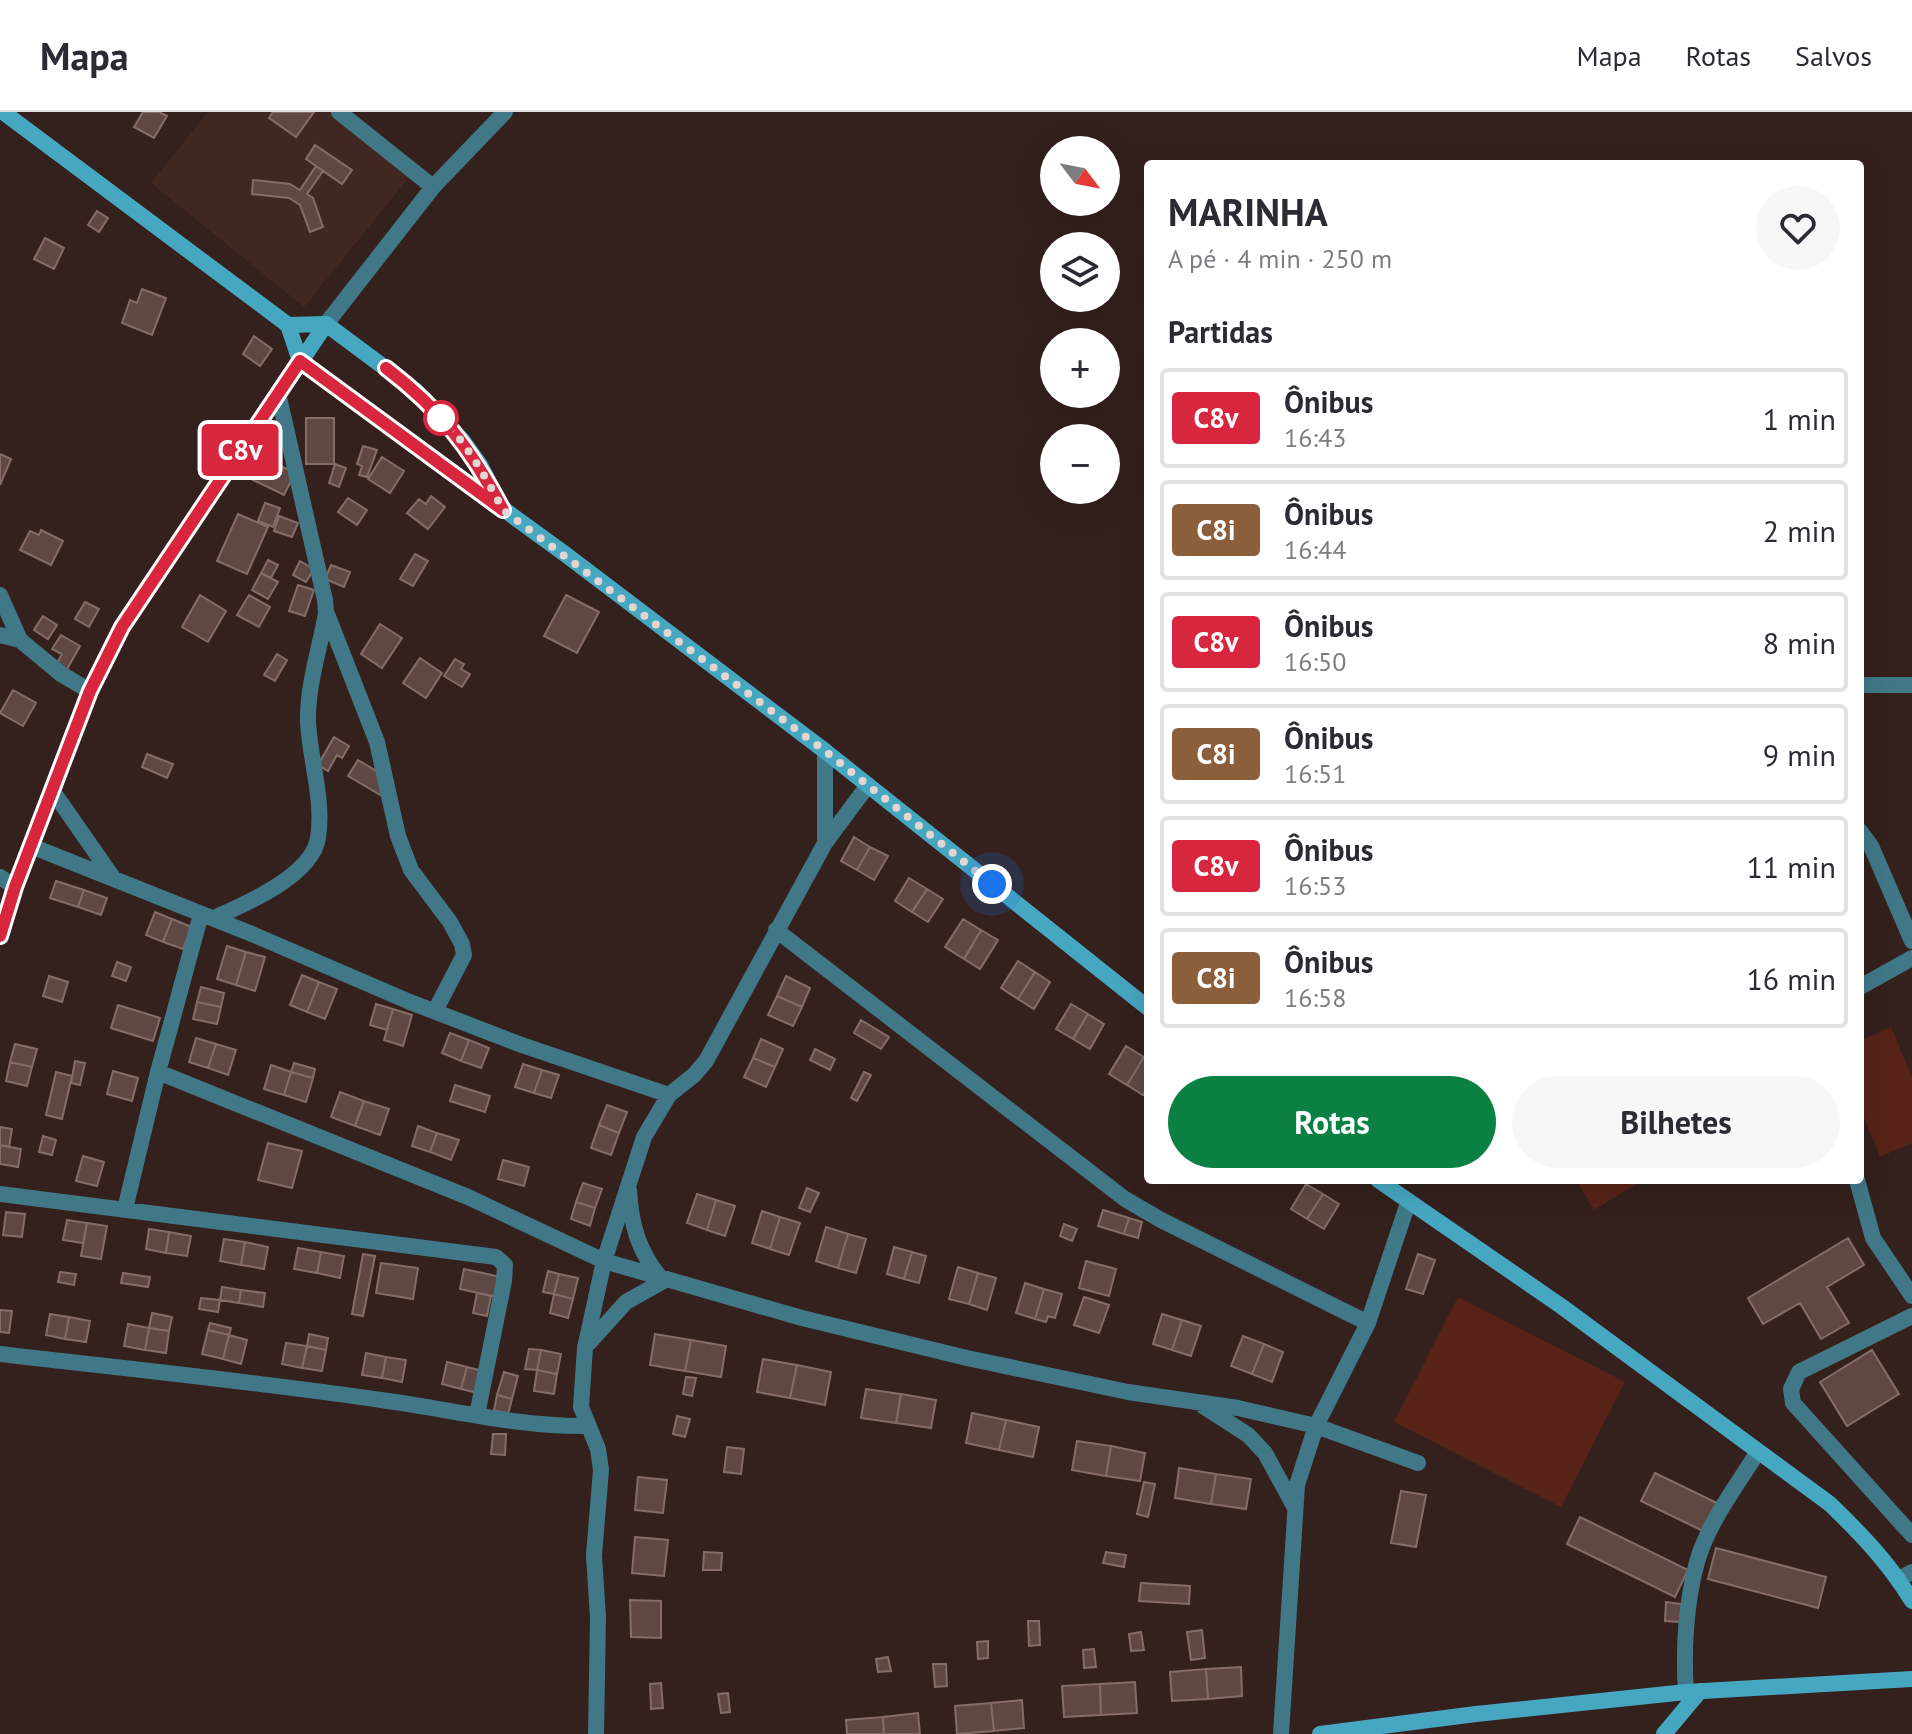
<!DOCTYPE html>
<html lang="pt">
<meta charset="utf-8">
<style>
:root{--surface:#fff;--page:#f7f7f7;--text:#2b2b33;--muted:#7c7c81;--line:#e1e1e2;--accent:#0b8043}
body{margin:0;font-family:"PT Sans",sans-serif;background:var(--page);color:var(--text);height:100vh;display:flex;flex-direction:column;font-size:30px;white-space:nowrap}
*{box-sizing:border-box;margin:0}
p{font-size:26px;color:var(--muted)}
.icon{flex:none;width:44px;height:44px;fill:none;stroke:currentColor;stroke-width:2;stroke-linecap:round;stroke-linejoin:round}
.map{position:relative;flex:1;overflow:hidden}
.panel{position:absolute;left:1144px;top:48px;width:720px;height:1024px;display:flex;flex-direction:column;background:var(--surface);border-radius:8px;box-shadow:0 8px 32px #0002}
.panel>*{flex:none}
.badge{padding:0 16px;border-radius:6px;font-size:28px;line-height:52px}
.needle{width:52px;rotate:122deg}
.buttons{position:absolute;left:1040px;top:24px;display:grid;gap:16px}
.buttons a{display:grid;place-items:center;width:80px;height:80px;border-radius:50%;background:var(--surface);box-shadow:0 8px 32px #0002;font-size:40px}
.you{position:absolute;width:40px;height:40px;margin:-20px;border:6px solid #fff;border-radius:50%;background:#1a73e8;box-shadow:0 0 0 12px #1a73e833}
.map>.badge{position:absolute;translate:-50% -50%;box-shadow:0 0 0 4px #fff}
h2{padding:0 24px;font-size:30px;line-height:72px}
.round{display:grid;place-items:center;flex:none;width:84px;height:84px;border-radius:42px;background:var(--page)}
.overview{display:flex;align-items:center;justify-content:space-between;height:136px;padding:0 24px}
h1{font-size:38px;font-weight:600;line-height:60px}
.primary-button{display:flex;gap:16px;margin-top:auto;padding:16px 24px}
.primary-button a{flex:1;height:92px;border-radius:48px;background:var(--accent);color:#fff;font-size:32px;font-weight:600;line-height:92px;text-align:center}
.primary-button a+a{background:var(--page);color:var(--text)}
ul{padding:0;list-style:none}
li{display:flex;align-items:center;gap:24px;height:100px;margin:0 16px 12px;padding:0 8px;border:4px solid var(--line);border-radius:8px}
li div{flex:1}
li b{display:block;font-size:30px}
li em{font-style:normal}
li .badge{min-width:88px;font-weight:700;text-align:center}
header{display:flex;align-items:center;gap:48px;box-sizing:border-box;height:112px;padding:0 40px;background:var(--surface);border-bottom:2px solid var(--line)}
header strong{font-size:38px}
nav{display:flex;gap:44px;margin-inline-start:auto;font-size:28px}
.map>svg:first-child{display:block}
.built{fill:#412721}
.green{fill:#582317}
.building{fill:#5f4843;stroke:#856d67;stroke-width:2}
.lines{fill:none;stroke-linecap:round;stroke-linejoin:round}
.street{stroke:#407888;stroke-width:16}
.secondary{stroke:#46a7c1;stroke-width:16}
.line-casing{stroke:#fff;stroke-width:18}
.line{stroke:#d7263d;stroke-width:12}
.walk{stroke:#e3d5d1;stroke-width:8;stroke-dasharray:0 14.4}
.stop-dot{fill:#fff;stroke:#d7263d;stroke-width:4}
</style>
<header>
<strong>Mapa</strong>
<nav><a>Mapa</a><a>Rotas</a><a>Salvos</a></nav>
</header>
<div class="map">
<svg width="1912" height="1622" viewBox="0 0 1912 1622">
<rect width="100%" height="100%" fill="#34201c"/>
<path class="built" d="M208,0h125l78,63 -107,132 -153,-124z"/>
<path class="green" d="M1891,915l21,50v66l-32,14 -20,-49v-67z
M1576,1068h66l-48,30z
M1458,1185l167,85 -64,125 -167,-85z"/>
<path class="building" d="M143,0h16l8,4 -13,22 -20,-11z
M273,0h41l-18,25 -27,-19z
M315,33l37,25 -10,14 -36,-25z
M316,54l7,5 -16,23 6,4 10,29 -13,5 -10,-27 -11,-7 -37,-4 1,-14 37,4 10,6z
M97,99l11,7 -9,14 -11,-7z
M45,126l19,10 -10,21 -20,-10z
M142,177l24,9 -14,37 -30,-12 8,-23 7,3z
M254,224l18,13 -12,17 -17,-12z
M306,306h28v46h-28z
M363,334l14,4 -10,27 -8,-2 3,-9 -5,-2z
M0,342l11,5 -11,26z
M382,345l22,14 -14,22 -22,-14z
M264,346l31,15 -11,22 -31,-15z
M335,352l11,4 -7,19 -10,-4z
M431,384l14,11 -17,22 -21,-16 12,-14 7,5z
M348,386l19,12 -10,15 -19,-13z
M265,391l15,5 -7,19 -15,-6z
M238,402l30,13 -21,47 -30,-13z
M279,404l19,7 -6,14 -18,-6z
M41,418l22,11 -12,24 -31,-15 10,-19 9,4z
M415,442l13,7 -15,25 -13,-7z
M268,448l10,5 -7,13 -10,-5z
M300,449l14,8 -8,13 -13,-7z
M331,453l19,7 -6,15 -19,-8z
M261,461l17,9 -10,17 -16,-9z
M298,473l16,5 -9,26 -16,-5z
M200,483l26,16 -18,31 -26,-15z
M249,483l21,12 -11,20 -22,-12z
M566,483l33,17 -22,41 -33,-17z
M85,490l14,7 -10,18 -14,-8z
M43,504l14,9 -9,14 -14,-9z
M380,512l22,14 -20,30 -21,-14z
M61,523l19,11 -14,25 -10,-6 6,-11 -10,-5z
M277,542l10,6 -12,21 -11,-6z
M420,546l22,15 -16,25 -23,-15z
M455,547l9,5 -3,5 9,5 -8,13 -18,-11z
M13,578l23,13 -13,23 -23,-13z
M334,625l15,9 -7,12 -5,-3 -9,16 -10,-6z
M147,642l26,10 -6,14 -25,-11z
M358,648l35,21 -9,16 -36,-21z
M854,725l16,10 -13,23 -16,-9z
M870,735l18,9 -14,24 -17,-10z
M909,766l18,11 -15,23 -17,-11z
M56,769l28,9 -6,17 -28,-9z
M927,777l16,10 -15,23 -16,-10z
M84,778l23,8 -6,17 -23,-8z
M155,800l17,7 -9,23 -17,-7z
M172,807l20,8 -9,22 -20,-7z
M963,807l18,11 -17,29 -19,-12z
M981,818l17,10 -18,29 -16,-10z
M227,834l19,6 -10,33 -19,-6z
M246,840l19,5 -10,34 -19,-6z
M1018,849l17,11 -17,27 -17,-11z
M117,850l14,5 -5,14 -14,-5z
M1035,860l15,10 -16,27 -16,-10z
M302,863l17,7 -12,30 -17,-7z
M49,864l19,6 -6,20 -19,-6z
M786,864l24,12 -8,19 -25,-11z
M319,870l18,7 -12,30 -18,-7z
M201,875l23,6 -3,14 -24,-5z
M777,884l25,11 -9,19 -25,-11z
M197,890l24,5 -4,17 -24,-5z
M376,892l17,5 -6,21 -17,-5z
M1071,892l17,10 -15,25 -17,-10z
M118,893l42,13 -7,23 -42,-13z
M393,897l19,6 -9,31 -19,-6z
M1088,902l16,10 -14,25 -17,-10z
M861,908l28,17 -8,12 -27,-16z
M450,921l19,7 -8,21 -19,-8z
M196,926l20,6 -8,24 -19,-6z
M761,927l22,10 -8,18 -22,-9z
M469,928l20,8 -8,20 -20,-7z
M15,932l22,5 -5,18 -22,-5z
M216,932l20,6 -8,25 -20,-7z
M1126,934l18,11 -17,28 -18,-11z
M815,937l20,10 -5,11 -20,-10z
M1144,945l4,3v27l-5,8 -16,-10z
M753,946l22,9 -9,20 -22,-10z
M75,949l10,2 -5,22 -9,-2z
M10,950l22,5 -5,19 -21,-5z
M294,951l21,6 -2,9 -22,-6z
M523,952l19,6 -8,23 -19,-6z
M271,953l20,7 -7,23 -20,-6z
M542,958l17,5 -8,23 -17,-5z
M113,959l25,7 -6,23 -25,-7z
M56,960l16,4 -10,43 -16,-4z
M291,960l22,6 -7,24 -22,-7z
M864,960l7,3 -14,26 -6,-3z
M455,973l35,11 -5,16 -35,-11z
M340,980l24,9 -9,25 -24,-9z
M364,989l25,8 -9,26 -25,-9z
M607,993l20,7 -8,21 -20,-8z
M599,1013l20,8 -8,22 -20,-7z
M418,1014l19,7 -7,19 -18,-6z
M0,1015l12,2 -3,18 -9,-2z
M437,1021l22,7 -8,20 -21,-8z
M43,1024l13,4 -4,15 -13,-3z
M268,1031l34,8 -10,37 -34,-8z
M0,1033l21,4 -3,18 -18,-3z
M83,1044l21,6 -7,24 -21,-5z
M503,1048l26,7 -5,19 -26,-7z
M583,1071l19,6 -7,19 -19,-6z
M1306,1072l17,10 -16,25 -16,-10z
M807,1076l12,5 -9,19 -11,-4z
M697,1082l19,6 -9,30 -20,-7z
M1323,1082l16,10 -15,25 -17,-10z
M716,1088l19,6 -10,30 -18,-6z
M576,1090l19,6 -5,18 -19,-7z
M1103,1098l26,8 -5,16 -26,-8z
M762,1099l18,6 -10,32 -18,-6z
M6,1100l19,2 -3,23 -19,-2z
M780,1105l20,6 -11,32 -19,-6z
M1129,1106l13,4 -4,16 -14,-4z
M67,1108l20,3 -4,20 -20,-3z
M87,1111l20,3 -6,33 -20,-3z
M1064,1112l13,5 -5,12 -12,-5z
M826,1115l22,7 -10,34 -22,-7z
M149,1117l20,3 -3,21 -20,-4z
M169,1120l22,4 -4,20 -21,-3z
M848,1122l18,5 -10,34 -18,-5z
M1848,1126l16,27 -37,22 22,36 -28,16 -21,-36 -37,21 -15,-26z
M224,1127l21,3 -4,23 -21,-4z
M245,1130l23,5 -4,22 -23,-4z
M894,1135l18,5 -8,27 -17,-5z
M298,1136l23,4 -4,21 -23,-4z
M321,1140l23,4 -4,22 -23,-5z
M912,1140l14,4 -7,27 -15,-4z
M363,1142l12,2 -12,60 -11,-2z
M1418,1142l17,6 -12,34 -17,-5z
M1086,1149l30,8 -7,27 -30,-8z
M381,1151l37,5 -5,31 -37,-6z
M958,1155l20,6 -9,31 -20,-5z
M464,1157l37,8 -4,20 -37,-8z
M548,1159l11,3 -5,20 -11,-2z
M60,1160l16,2 -2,11 -16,-3z
M123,1161l27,4 -2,10 -27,-4z
M978,1161l18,5 -9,32 -18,-6z
M559,1162l19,4 -5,21 -19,-5z
M1025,1171l19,6 -9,30 -19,-6z
M222,1175l19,3 -2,13 -19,-3z
M1044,1177l18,5 -7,24 -7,-2 -2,6 -11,-3z
M241,1178l24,3 -2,14 -24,-4z
M477,1181l14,3 -4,20 -14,-3z
M554,1182l19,5 -5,19 -18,-5z
M1084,1185l25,8 -10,28 -25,-8z
M201,1186l19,2 -2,12 -19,-3z
M0,1198l12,1 -3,22 -9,-1z
M152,1201l20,4 -3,14 -20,-3z
M50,1202l19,3 -4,22 -19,-4z
M1162,1202l20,6 -10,30 -19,-6z
M69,1205l21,4 -4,21 -21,-3z
M1182,1208l19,6 -10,30 -19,-6z
M210,1211l21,5 -2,7 -21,-5z
M128,1212l21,4 -4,22 -21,-4z
M149,1216l20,3 -3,22 -21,-3z
M208,1218l21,5 -6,24 -21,-5z
M309,1222l19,4 -2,12 -19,-4z
M655,1222l36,6 -6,31 -35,-6z
M229,1223l18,5 -6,24 -18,-5z
M1243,1224l21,8 -12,30 -21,-8z
M691,1228l35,6 -5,31 -36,-6z
M286,1231l21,3 -5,22 -20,-4z
M1264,1232l19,8 -11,30 -20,-8z
M307,1234l19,4 -4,21 -20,-3z
M529,1237l12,1 -4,20 -12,-1z
M541,1238l20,4 -4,20 -20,-4z
M1872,1238l27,44 -52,32 -27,-44z
M366,1241l20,4 -4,21 -20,-3z
M386,1245l20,3 -4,22 -20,-4z
M763,1247l34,6 -7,33 -33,-6z
M447,1250l20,5 -6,22 -19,-5z
M797,1253l34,7 -6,33 -35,-7z
M467,1255l16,4 -5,22 -17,-4z
M537,1258l20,4 -3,20 -20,-3z
M504,1260l14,4 -6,23 -15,-4z
M686,1265l10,1 -4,18 -9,-2z
M866,1277l35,5 -5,29 -35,-5z
M901,1282l35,6 -5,28 -35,-5z
M497,1283l15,4 -4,15 -14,-4z
M972,1301l34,7 -7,30 -33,-7z
M677,1304l13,3 -5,18 -12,-3z
M1006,1308l33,7 -6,30 -34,-7z
M493,1322h13l-1,21 -14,-1z
M1077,1329l34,5 -5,30 -34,-6z
M1111,1334l34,7 -5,28 -34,-5z
M727,1335l17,2 -3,25 -17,-2z
M1179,1356l37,6 -5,30 -36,-6z
M1655,1361l66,32 -14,28 -66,-32z
M1216,1362l35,5 -5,30 -35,-5z
M638,1365l29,3 -4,33 -28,-3z
M1144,1370l11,2 -7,33 -11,-3z
M1401,1379l25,4 -10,52 -25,-4z
M1580,1405l108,53 -13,27 -108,-53z
M635,1425l33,3 -4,36 -32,-3z
M1716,1436l110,29 -8,31 -110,-29z
M704,1440l18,1 -1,17h-18z
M1106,1440l20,3 -2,12 -21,-4z
M1141,1471l49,3 -1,18 -50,-3z
M630,1488l31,1v37l-30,-1z
M1666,1490l16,2 -2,18 -15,-1z
M1028,1509h11l1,24 -11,1z
M1202,1518l3,28 -14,2 -4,-28z
M1141,1520l3,18 -13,1 -2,-17z
M988,1529v17l-10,1 -1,-17z
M1094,1537l2,18 -12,1 -1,-18z
M888,1545l3,14 -13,1 -2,-13z
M933,1552h13l1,22 -12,1z
M1241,1555l1,29 -34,3 -2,-30z
M1206,1557l2,30 -36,2 -2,-29z
M1135,1570l2,31 -36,2 -1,-31z
M661,1571l2,25 -12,1 -1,-25z
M1100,1572l1,31 -37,2 -2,-31z
M728,1581l2,19 -9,1 -3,-19z
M1022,1588l2,28 -30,3 -3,-28z
M991,1591l3,28 -37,3 -2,-28z
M918,1601l2,21h-36l-1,-17z
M883,1605l1,17h-37l-1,-14z"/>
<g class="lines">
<path class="street" d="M339,0l94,75
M326,212l107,-137 72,-75
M0,483l20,45
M327,502l50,128 21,94 13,34 39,52 12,22 2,11 -29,56
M0,523l20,5 41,34 29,17
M1860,573h52
M825,639v92
M52,678l62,89
M1860,719l11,15 41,95
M31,734l221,88 158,68 109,42 150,51
M0,765l15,10
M214,806c31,-14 98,-42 104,-80 6,-38 -8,-78 -10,-116 -1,-36 12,-74 18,-109l-1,-13 -47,-207
M776,818l349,269 36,21 207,103
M1860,875l52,-29
M158,960l310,125 136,64 198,57 165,40 161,34 110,16 78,18 102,37
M1857,1068l16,58 39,58
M629,1078c2,34 9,60 30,86
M0,1082l496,63 9,8 -1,16 -27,134
M125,1097l33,-137 43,-158
M1912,1204l-113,56 -8,17 2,14 119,132
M589,1231l37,-41 41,-23
M0,1242c129,15 259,28 388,47 65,9 132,26 199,25
M1203,1294l45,29 17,18 30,55
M1899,1467l13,-7
M1686,1580c-3,-42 0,-90 11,-130 11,-39 39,-75 60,-109
M596,1622l2,-117 -4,-62 7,-85 -3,-21 -17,-42 4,-59 19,-87 40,-124 25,-42 25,-20 12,-14 119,-218 43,-58
M1281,1622l16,-249 19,-59 52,-103 40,-120"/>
<path class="secondary" d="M3,0l285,213 12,36 265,193 260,197 323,257
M288,213l38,-1 90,67 46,49 18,25 21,41
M0,824l15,-49 75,-196 32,-64 204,-303
M1378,1068l183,126 269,198c31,30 60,60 82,97
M1320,1622l156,-20 210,-22 226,-13
M1664,1622l36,-43"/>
</g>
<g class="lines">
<g class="line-casing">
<path id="line" d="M0,824l15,-49 75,-196 32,-64 178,-266 203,149c-32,-61 -62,-100 -117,-142"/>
</g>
<use href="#line" class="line"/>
<path class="walk" d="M441,306c27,27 44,58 62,92l322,241 167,133"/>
</g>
<circle class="stop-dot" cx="441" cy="306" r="16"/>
</svg>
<div class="buttons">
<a><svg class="needle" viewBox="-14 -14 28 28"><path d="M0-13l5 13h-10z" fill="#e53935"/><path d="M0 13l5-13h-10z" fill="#7c7c81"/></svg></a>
<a><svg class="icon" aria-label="layers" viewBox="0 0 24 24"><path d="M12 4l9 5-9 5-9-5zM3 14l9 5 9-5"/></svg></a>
<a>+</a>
<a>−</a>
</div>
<div class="you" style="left:992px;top:772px"></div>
<b class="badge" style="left:240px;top:338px;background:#d7263d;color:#fff">C8v</b>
<section class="panel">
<div class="overview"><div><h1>MARINHA</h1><p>A pé · 4 min · 250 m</p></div><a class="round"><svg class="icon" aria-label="heart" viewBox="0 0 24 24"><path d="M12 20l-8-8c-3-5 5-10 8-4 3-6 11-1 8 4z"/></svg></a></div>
<h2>Partidas</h2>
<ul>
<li><span class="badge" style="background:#d7263d;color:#fff">C8v</span><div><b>Ônibus</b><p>16:43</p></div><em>1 min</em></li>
<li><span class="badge" style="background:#8b5e3c;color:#fff">C8i</span><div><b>Ônibus</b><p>16:44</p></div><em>2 min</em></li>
<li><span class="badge" style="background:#d7263d;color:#fff">C8v</span><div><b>Ônibus</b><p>16:50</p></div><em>8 min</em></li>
<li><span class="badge" style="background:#8b5e3c;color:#fff">C8i</span><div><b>Ônibus</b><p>16:51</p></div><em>9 min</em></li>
<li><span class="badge" style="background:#d7263d;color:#fff">C8v</span><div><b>Ônibus</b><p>16:53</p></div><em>11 min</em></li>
<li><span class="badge" style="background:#8b5e3c;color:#fff">C8i</span><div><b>Ônibus</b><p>16:58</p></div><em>16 min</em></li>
</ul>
<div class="primary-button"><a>Rotas</a><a>Bilhetes</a></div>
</section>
</div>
